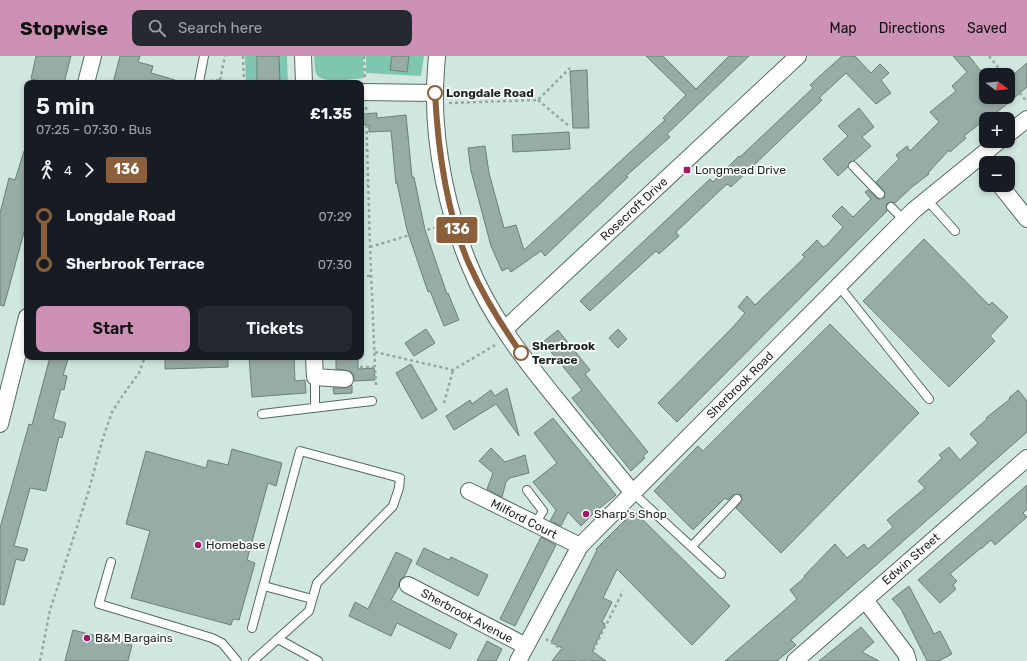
<!DOCTYPE html>
<meta charset="utf-8">
<style>
:root{--surface:#171b24;--page:#242831;--text:#f1f3f6;--muted:#9ea1a6;--accent:#cd90b5}
body{margin:0;font-family:Rubik,sans-serif;background:var(--page);color:var(--text);height:100vh;display:flex;flex-direction:column;font-size:15px;white-space:nowrap}
*{box-sizing:border-box;margin:0}
p{font-size:13px;color:var(--muted)}
.icon{flex:none;width:22px;height:22px;fill:none;stroke:currentColor;stroke-width:2;stroke-linecap:round;stroke-linejoin:round}
.map{position:relative;flex:1;overflow:hidden}
.sheet{position:absolute;left:24px;top:24px;width:340px;height:280px;display:flex;flex-direction:column;background:var(--surface);border-radius:8px;box-shadow:0 2px 6px #0003}
.sheet>*{flex:none}
.badge{padding:0 8px;border-radius:3px;font-size:14px;line-height:26px}
.needle{width:26px;rotate:106deg}
.fabs{position:absolute;left:979px;top:12px;display:grid;gap:8px}
.fabs a{display:grid;place-items:center;width:36px;height:36px;border-radius:8px;background:var(--surface);box-shadow:0 2px 6px #0003;font-size:20px}
.map>.badge{position:absolute;translate:-50% -50%;box-shadow:0 0 0 2px #fff}
.legs{display:flex;align-items:center;gap:6px;height:44px;padding:0 12px;font-size:13px}
.legs p{margin-inline-start:auto}
.head{display:flex;align-items:center;justify-content:space-between;height:68px;padding:0 12px}
h1{font-size:22px;font-weight:600;line-height:30px}
.action{display:flex;gap:8px;margin-top:auto;padding:8px 12px}
.action a{flex:1;height:46px;border-radius:8px;background:var(--accent);color:#111;font-size:16px;font-weight:600;line-height:46px;text-align:center}
.action a+a{background:var(--page);color:var(--text)}
ul{padding:0 12px;list-style:none}
li{display:flex;align-items:center;gap:14px;height:48px;font-size:15px}
li i{display:grid;place-items:center;width:6px;height:100%;margin:0 5px;background:currentColor}
li i::after{content:'';width:10px;height:10px;margin:-5px;border:3px solid;border-radius:50%;background:var(--surface)}
li p{margin-inline-start:auto}
li:first-child i{background:linear-gradient(#0000 50%,currentColor 0)}
li:last-child i{background:linear-gradient(currentColor 50%,#0000 0)}
header{display:flex;align-items:center;gap:24px;box-sizing:border-box;height:56px;padding:0 20px;background:var(--accent);color:#111}
header strong{font-size:19px}
nav{display:flex;gap:22px;margin-inline-start:auto;font-size:14px}
.search{width:280px;height:36px;background:var(--page);display:flex;align-items:center;gap:10px;box-sizing:border-box;padding:0 14px;border-radius:8px;color:var(--muted);font-size:15px}
.map>svg:first-child{display:block}
.green{fill:#7fc6b0}
.building{fill:#96aca4;stroke:#6a8078}
.lines{fill:none;stroke-linecap:round;stroke-linejoin:round}
.lane-casing{stroke:#546962;stroke-width:10}
.street-casing{stroke:#546962;stroke-width:18}
.path{stroke:#96a8a2;stroke-width:2.5;stroke-dasharray:3 3;stroke-linecap:butt}
.lane{stroke:#fff;stroke-width:8}
.street{stroke:#fff;stroke-width:16}
.line-1-casing{stroke:#fff;stroke-width:9}
.line-1{stroke:#8b5e3c;stroke-width:6}
.stop-1-dot{fill:#fff;stroke:#8b5e3c;stroke-width:2}
.poi-dot{fill:#a01866;stroke:#fff;stroke-width:1.5}
.labels{text-anchor:middle;dominant-baseline:central;stroke-width:3.5;stroke-linejoin:round;paint-order:stroke}
.stop-label{font-size:12px;font-weight:bold;fill:#1d2522;stroke:#fff;text-anchor:start}
.poi-label{font-size:12px;fill:#1d2522;stroke:#fff;text-anchor:start}
.street-label{font-size:12px;fill:#1d2522;stroke:#fff}
</style>
<header>
<strong>Stopwise</strong>
<div class="search"><svg class="icon" aria-label="search" viewBox="0 0 24 24"><circle cx="10" cy="10" r="6"/><path d="M15 15l6 6"/></svg>Search here</div>
<nav><a>Map</a><a>Directions</a><a>Saved</a></nav>
</header>
<div class="map">
<svg width="1027" height="605" viewBox="0 0 1027 605">
<rect width="100%" height="100%" fill="#d0e7df"/>
<path class="green" d="M245,0h42l1,27h-42z
M314,0h49l1,22c-10,1 -40,6 -47,-3 -3,-5 -2,-14 -3,-19z
M366,0h58l-3,20 -55,-3z"/>
<path class="building" d="M36,0h35l-7,27h-24v-2l-9,-2z
M120,0h20l-2,6 15,4 -2,7 24,7 -1,3h-61z
M257,0h22l1,27h-23z
M392,0h17l-2,16 -17,-2z
M646,0h17l33,33 33,-33h20l-82,78 3,3 -44,39 2,1 -83,79 -4,-5 -30,21 -3,-4 -6,3 -11,-25 -20,-75 -3,-23 17,-2 4,27 15,55 12,-3 8,25 141,-130 -2,-2 23,-23z
M842,0h13l16,17 9,-9 9,9 -8,7 10,13 -15,11 -30,-31 -27,25 3,2 -91,87 -4,-3 -51,48 3,4 -20,18 -3,-3 -66,60 -10,-10 130,-122 3,3 26,-26 1,1 73,-69 -3,-3z
M953,0h16l16,20 1,-1v22h22v-18l19,-16v24l-38,32h-3v3l-2,2 -2,-2 -18,14 2,2 -16,14 -1,-2 -21,23 1,1 -17,13 -17,16 -3,-1 -5,1 -1,3 1,5 -210,211 -19,-19 75,-76 12,-14 -7,-6 9,-11 8,9 50,-48 -3,-2 15,-15 6,7 4,-2 16,-18 -11,-11 10,-10 11,11 18,-18 -6,-7 3,-2 10,9 6,-1 1,-6 -9,-10 23,-23 -3,-4 11,-9 3,5 29,-29 -9,-10 26,-21 -4,-5 15,-14z
M587,14l2,58h-16l-3,-57z
M859,52l15,19 -12,10 9,9 -17,15 -4,1 -2,5 -10,9 -15,-17 25,-23 -10,-10z
M377,57v5l29,-3 6,62h2l11,53 22,64 1,-1 11,27 -15,6 -14,-35 -2,1 -21,-62 -10,-47 -1,1 -5,-53 -22,1v-7h-8v-11z
M569,76l1,17 -57,3 -1,-17z
M24,95h3v70l-23,85 -4,-1v-92l9,-35 6,2z
M924,183l65,66 3,-3 16,15 -18,19 5,5 -46,46 -86,-86z
M830,268l89,89 -138,140 -45,-45 6,-8 -1,-5 -2,-1 -6,1 -5,5 -3,-2 -32,32 -39,-39 44,-45 5,5z
M426,273l9,14 -21,13 -9,-13z
M618,273l9,10 -9,9 -9,-10z
M558,274l32,40 -5,4 63,78 -5,4 2,2 -14,13 -59,-73 10,-8 -39,-48z
M50,301h11l7,2 -5,16 4,1 -3,14 -3,-1 -8,30 13,4 -4,15 -3,-1 -13,54 -16,-3 -16,58 14,3 -4,12 -8,-2 -12,46 -4,-1v-76l29,-104 3,1z
M165,301h63v10l-63,2z
M249,301h45l1,24 10,-1 1,13 -54,4z
M336,301h22v12l16,-1 1,12 -21,1v-6l-4,-4 -14,-2z
M411,308l26,46 -15,9 -26,-46z
M352,329v8l-18,1 -1,-6h12z
M507,332l12,48 -23,-32 -42,26 -8,-14 24,-16 2,4 19,-14 4,6z
M1018,334l9,11v31l-236,208 5,5 -19,16h-52l72,-62 -7,-9 15,-13 -1,-1 31,-32 12,14 17,-14 4,5 25,-22 -6,-7 38,-32 -7,-7 24,-23 -3,-3 10,-8 11,13 18,-17 -8,-9 17,-15 -1,-1 24,-19 -1,-1z
M553,362l63,77 -20,16 -15,15 -13,-14 -7,14 -11,-5 6,-11 -23,-28 24,-19 -23,-30z
M491,392l14,14 20,-7 4,18 -19,5 -4,4 -4,15 -15,-8 6,-16 -14,-12z
M232,393l50,14 -6,23 -8,-3 -21,77 8,3 -16,57 -6,-1 -2,6 -100,-27 19,-67 -24,-7 20,-73 60,17 2,-8 20,5z
M1027,429v24l-4,4 4,4 -32,28 -4,-5 -10,9v-1l-31,26 7,7 -4,4 3,4 -16,14 -22,-23z
M634,455l96,95 -38,39 -75,-76 -14,29 9,4 -10,20 3,2 -13,27 14,10h-54l10,-13 -11,-6 46,-92 -1,-1z
M541,481l15,8 -41,81 -15,-7z
M424,492l25,12 2,-3 37,18 -10,21 -62,-32z
M396,496l16,8 -8,17 -4,3 -1,6 -8,14 66,34 -7,15 -53,-26 -6,13 -42,-20 6,-14 13,7z
M909,530l25,48 6,-3 12,23 -13,7h-12l-26,-52 -9,-10z
M861,571l13,15 -12,10 17,9h-60z
M73,574l59,15 -4,16h-63z
M487,585l15,8 -6,12h-19z"/>
<g class="lines">
<g class="lane-casing">
<path id="lane" d="M199,26l5,-26
M853,110l27,28
M927,144l28,31
M891,151l13,13
M839,230l90,113
M315,321v31
M262,358l110,-13
M527,434l16,21 -8,13
M633,437l88,81
M692,490l45,-47
M111,506l-12,42 113,34 10,5 15,18
M264,530l48,13
M252,572l48,-177 100,27 -1,10 -6,18 -76,77 -8,28 -56,50
M278,583l40,22"/>
</g>
<g class="street-casing">
<path id="street" d="M303,0l1,27
M437,0c-1,12 -2,24 -2,36 -1,55 13,122 34,172 21,53 58,99 93,142 23,29 47,58 71,87
M86,27l7,-27
M361,36l74,1
M1008,78l19,-15
M1000,129l27,34
M505,273l293,-273
M314,301l1,20 30,2
M0,368l27,-107
M469,435l111,55
M408,529l118,61
M865,544l41,54 2,7
M518,605l62,-115 334,-336 85,-69
M795,605l232,-203"/>
</g>
<path class="path" d="M243,0l1,27
M364,0l1,22
M989,0l15,19
M1008,23l19,23
M220,24l5,-24
M210,25l10,-1 10,3
M538,44l32,27
M449,47l89,-3 32,-32
M366,51l4,140 5,120
M361,129h7
M370,191l70,-21
M361,220h10
M375,296l78,18 44,-26
M354,311h21l1,18
M444,347l9,-33
M546,583l33,22
M40,605l10,-51 38,-117 15,-55 9,-26 11,-17 16,-22 6,-16
M588,605l35,-70"/>
<use href="#lane" class="lane"/>
<use href="#street" class="street"/>
</g>
<g class="lines">
<g class="line-1-casing">
<path id="line-1" d="M435,37c3,57 11,121 35,173 14,31 32,60 51,87"/>
</g>
<use href="#line-1" class="line-1"/>
</g>
<g class="stop-1-dot">
<circle cx="435" cy="37" r="7"/>
<circle cx="521" cy="297" r="7"/>
</g>
<g class="poi-dot">
<rect x="683" y="110" width="8" height="8" rx="2"/>
<circle cx="586" cy="458" r="4"/>
<circle cx="198" cy="489" r="4"/>
<circle cx="87" cy="582" r="4"/>
</g>
<g class="labels">
<g class="stop-label">
<text x="446" y="37">Longdale Road</text>
<text x="532" y="290">Sherbrook<tspan x="532" dy="14">Terrace</tspan></text>
</g>
<g class="poi-label">
<text x="695" y="114">Longmead Drive</text>
<text x="594" y="458">Sharp's Shop</text>
<text x="206" y="489">Homebase</text>
<text x="95" y="582">B&amp;M Bargains</text>
</g>
<g class="street-label">
<text transform="translate(634 153) rotate(-43)">Rosecroft Drive</text>
<text transform="translate(740 329) rotate(-45)">Sherbrook Road</text>
<text transform="translate(524 463) rotate(27)">Milford Court</text>
<text transform="translate(911 503) rotate(-41)">Edwin Street</text>
<text transform="translate(467 560) rotate(28)">Sherbrook Avenue</text>
</g>
</g>
</svg>
<div class="fabs">
<a><svg class="needle" viewBox="-14 -14 28 28"><path d="M0-13l5 13h-10z" fill="#e53935"/><path d="M0 13l5-13h-10z" fill="#9ea1a6"/></svg></a>
<a>+</a>
<a>−</a>
</div>
<b class="badge" style="left:457px;top:174px;background:#8b5e3c;color:#fff">136</b>
<section class="sheet">
<div class="head"><div><h1>5 min</h1><p>07:25 – 07:30 · Bus</p></div><b>£1.35</b></div>
<div class="legs"><svg class="icon" aria-label="walk" viewBox="0 0 24 24"><circle cx="13" cy="4" r="2"/><path d="M13 8l-2 6 4 7M11 14l-3 7M7 12l3-4h3l4 4"/></svg>4<svg class="icon" aria-label="forward" viewBox="0 0 24 24"><path d="M9 5l7 7-7 7"/></svg><b class="badge" style="background:#8b5e3c;color:#fff">136</b></div>
<ul>
<li><i style="color:#8b5e3c"></i><b>Longdale Road</b><p>07:29</p></li>
<li><i style="color:#8b5e3c"></i><b>Sherbrook Terrace</b><p>07:30</p></li>
</ul>
<div class="action"><a>Start</a><a>Tickets</a></div>
</section>
</div>
